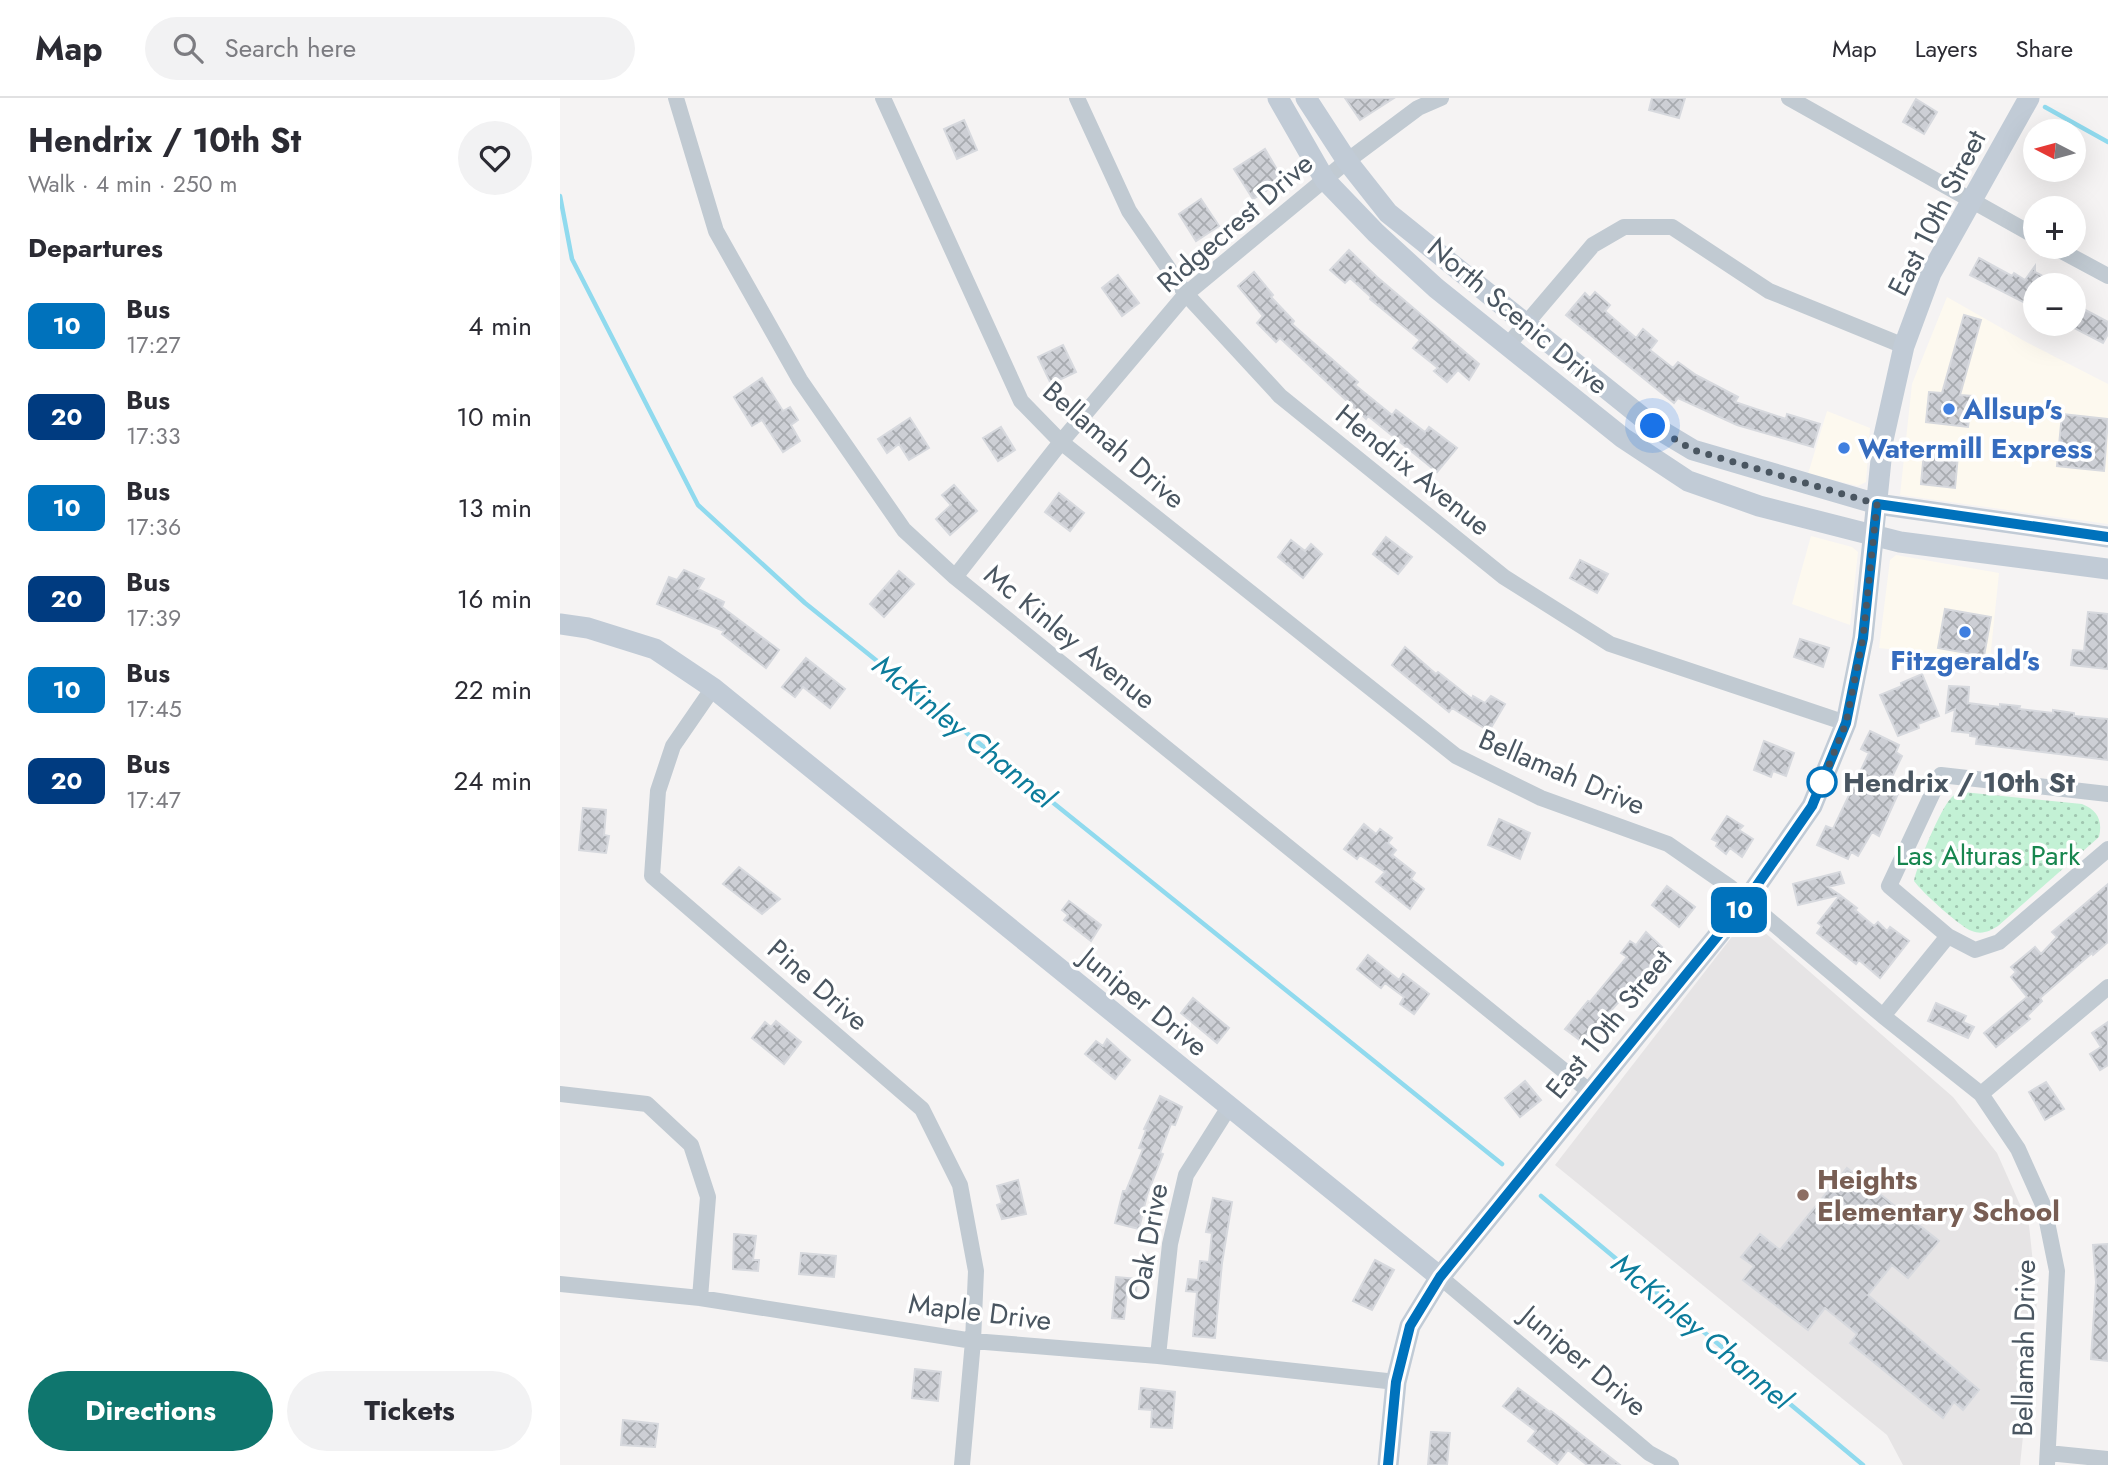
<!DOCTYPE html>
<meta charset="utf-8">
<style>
:root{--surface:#fff;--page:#f2f2f3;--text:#2b2b33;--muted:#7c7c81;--line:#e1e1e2;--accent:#0f766e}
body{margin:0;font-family:Jost,sans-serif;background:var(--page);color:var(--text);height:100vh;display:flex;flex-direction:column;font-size:26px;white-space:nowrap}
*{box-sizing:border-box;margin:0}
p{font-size:23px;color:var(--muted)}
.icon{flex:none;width:38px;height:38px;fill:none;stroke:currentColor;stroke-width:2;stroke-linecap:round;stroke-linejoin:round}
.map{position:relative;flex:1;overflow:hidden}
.side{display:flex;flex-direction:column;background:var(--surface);width:560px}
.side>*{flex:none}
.badge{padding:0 14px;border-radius:10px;font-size:24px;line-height:46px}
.needle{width:46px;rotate:276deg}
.buttons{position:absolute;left:1463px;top:21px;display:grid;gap:14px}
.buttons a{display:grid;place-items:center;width:63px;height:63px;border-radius:50%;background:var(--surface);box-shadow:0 7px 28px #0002;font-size:35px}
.you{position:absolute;width:35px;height:35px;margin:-18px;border:5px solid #fff;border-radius:50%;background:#1a73e8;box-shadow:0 0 0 10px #1a73e833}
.map>.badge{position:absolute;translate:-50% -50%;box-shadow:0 0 0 4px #fff}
h2{padding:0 28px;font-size:26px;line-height:63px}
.round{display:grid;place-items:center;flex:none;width:74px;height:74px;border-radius:37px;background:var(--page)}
.head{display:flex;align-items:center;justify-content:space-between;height:119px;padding:0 28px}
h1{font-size:33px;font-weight:700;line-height:52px}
.action{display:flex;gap:14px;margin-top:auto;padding:14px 28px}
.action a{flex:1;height:80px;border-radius:42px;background:var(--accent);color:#fff;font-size:28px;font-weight:700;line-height:80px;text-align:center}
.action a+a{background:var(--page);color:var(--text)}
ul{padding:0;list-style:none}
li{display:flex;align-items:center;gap:21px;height:91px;padding:0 28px}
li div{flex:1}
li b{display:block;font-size:26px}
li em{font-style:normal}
li .badge{min-width:77px;font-weight:700;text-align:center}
header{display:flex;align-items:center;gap:42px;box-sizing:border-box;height:98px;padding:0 35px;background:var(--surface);border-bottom:2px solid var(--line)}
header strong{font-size:33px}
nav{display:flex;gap:38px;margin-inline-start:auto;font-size:24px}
.search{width:490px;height:63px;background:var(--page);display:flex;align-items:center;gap:18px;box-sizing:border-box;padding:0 24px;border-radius:38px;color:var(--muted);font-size:26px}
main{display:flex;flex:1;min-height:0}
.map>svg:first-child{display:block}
.commercial{fill:#fdf9ef}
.education{fill:#e6e4e5}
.grass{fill:url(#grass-dots)}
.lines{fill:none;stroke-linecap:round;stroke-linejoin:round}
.stream{stroke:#90daee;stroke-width:4.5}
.building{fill:url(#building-cross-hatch);stroke:#d7d9de;stroke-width:2}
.street{stroke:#c1cad2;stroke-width:16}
.secondary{stroke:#c1cbd6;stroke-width:21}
.line-casing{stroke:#fff;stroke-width:16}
.line{stroke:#0072bc;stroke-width:10}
.walk{stroke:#4a5661;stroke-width:7;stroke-dasharray:0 12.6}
.shop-dot{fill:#3f7fe0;stroke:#fff;stroke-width:2.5}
.stop-dot{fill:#fff;stroke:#0072bc;stroke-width:3.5}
.education-dot{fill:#8d6e63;stroke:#fff;stroke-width:2.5}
.labels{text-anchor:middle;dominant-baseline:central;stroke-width:7;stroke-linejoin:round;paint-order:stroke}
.street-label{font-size:28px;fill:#4a5661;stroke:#fff}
.shop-label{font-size:28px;font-weight:bold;fill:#366cbe;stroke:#fff;text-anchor:start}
.stop-label{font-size:28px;font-weight:bold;fill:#4a5661;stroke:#fff;text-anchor:start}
.park-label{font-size:28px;fill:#17864f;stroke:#fff}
.education-label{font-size:28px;font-weight:bold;fill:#785e54;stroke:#fff;text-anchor:start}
.water-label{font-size:30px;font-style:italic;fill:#0c7c9b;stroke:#fff}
</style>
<header>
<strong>Map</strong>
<div class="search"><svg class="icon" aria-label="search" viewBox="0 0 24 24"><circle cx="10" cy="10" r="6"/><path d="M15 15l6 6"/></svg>Search here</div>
<nav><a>Map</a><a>Layers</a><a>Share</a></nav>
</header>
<main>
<section class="side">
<div class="head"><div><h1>Hendrix / 10th St</h1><p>Walk · 4 min · 250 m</p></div><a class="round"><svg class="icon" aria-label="heart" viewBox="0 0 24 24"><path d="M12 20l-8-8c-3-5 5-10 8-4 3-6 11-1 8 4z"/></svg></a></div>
<h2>Departures</h2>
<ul>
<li><span class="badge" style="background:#0072bc;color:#fff">10</span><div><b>Bus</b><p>17:27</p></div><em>4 min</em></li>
<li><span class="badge" style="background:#003b80;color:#fff">20</span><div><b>Bus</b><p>17:33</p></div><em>10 min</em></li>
<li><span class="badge" style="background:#0072bc;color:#fff">10</span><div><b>Bus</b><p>17:36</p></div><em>13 min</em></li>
<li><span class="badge" style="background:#003b80;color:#fff">20</span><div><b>Bus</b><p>17:39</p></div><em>16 min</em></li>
<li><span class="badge" style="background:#0072bc;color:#fff">10</span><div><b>Bus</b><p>17:45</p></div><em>22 min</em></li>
<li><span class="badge" style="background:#003b80;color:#fff">20</span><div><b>Bus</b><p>17:47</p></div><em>24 min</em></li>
</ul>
<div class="action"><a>Directions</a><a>Tickets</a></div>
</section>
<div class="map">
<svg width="1548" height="1367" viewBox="0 0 1548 1367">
<defs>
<pattern id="grass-dots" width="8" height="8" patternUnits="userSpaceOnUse" patternTransform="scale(1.75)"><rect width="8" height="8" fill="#c3f1d5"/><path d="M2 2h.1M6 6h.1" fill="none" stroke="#a0c6b0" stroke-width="1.8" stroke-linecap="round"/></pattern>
<pattern id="building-cross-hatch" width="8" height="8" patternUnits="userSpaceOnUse" patternTransform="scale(1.75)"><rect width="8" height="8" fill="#cdcfd5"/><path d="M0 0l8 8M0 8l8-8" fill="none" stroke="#a8abb0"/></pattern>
</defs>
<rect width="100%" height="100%" fill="#f5f3f3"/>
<path class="commercial" d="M1387,199l79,45 82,42v140l-208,-29 12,-111z
M1267,313l43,17 -4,54 -8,4 -50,-12z
M1251,438l41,11 6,5 -8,73 -58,-21z
M1336,457l103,18 -9,87 -111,-12 11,-88z"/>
<path class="education" d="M1195,826l198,173 44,56 32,72 8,76 -17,164h-117l-16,-30 -332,-270 186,-240z"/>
<path class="grass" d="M1403,694l119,12c15,6 21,16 17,33l-101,89c-8,5 -16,9 -26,5 -12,-4 -50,-39 -58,-50 3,-16 27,-74 38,-84 3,-3 7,-3 11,-5z"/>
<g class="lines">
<path class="stream" d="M1485,9l63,35
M0,98l12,63 126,246 107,98 697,561
M981,1098l322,269"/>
</g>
<path class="building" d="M785,0h49l-34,22z
M1092,0h33l-6,20 -30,-8z
M1356,1l21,13 -13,22 -21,-12z
M404,22l13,30 -20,9 -13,-30z
M705,51l18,31 -30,19 -19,-30z
M641,101l18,27 -23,15 -17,-27z
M789,152l28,27 102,87 -10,16 -11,-10 -11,12 -13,-11 4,-3 -25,-20 7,-8 -50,-41 1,-2 -21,-19 -5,5 -15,-13z
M1419,160l33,18 2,-3 11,7 10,-14v6l24,13h-24v23l-65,-33z
M694,174l19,23 -2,2 23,24 -2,3 66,58 -3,3 37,30 4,-5 29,22 4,-5 28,21 -20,24 -69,-56 -2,3 -86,-81 -4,4 -19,-19 6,-7 -25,-30z
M558,177l21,28 -17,13 -20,-28z
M1035,194l15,13 -5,6 31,27 7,-9 14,12 -7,9 23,18 5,-6 18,13 42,22 -3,5 51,17 1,-5 33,10 -7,23 -76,-22 -59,-27 -4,5 -108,-88 19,-22 5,5z
M1514,206l34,18v12l-5,9 -29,-15z
M1404,217l17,5 -21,75 12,1 -4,31 -42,-5 3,-30 13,1z
M503,247l13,27 -25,12 -13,-27z
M202,280l21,33 7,-4 8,13 -7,5 9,16 -17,11 -21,-32 -10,6 -18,-29z
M1502,316l46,5 -4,52 -47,-5z
M350,320l19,30 -20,12 -10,-16 -12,9 -9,-14z
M441,329l14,23 -17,11 -15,-23z
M1364,354l34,3 -3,33 -34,-4z
M394,387l23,26 -27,24 -14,-16 15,-14 -9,-10z
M499,395l25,20 -14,18 -25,-19z
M826,439l26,20 -14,17 -25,-20z
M731,442l14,11 6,-7 11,10 -19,24 -25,-21z
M1020,462l28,14 -11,19 -27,-15z
M124,472l20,9 -6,10 26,13 -2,5 57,43 -13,18 -44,-34 2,-3 -67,-27 12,-27 8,3z
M339,473l15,13 -30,33 -14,-13z
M1385,511l46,8 -7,39 -46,-8z
M1528,514l20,2v55l-37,-4 2,-15 11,1z
M1240,541l29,9 -6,19 -29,-10z
M845,549l31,27 2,-2 34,27 1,-3 12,7 6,-7 14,8 -16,27 -37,-23 -3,4 -57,-47z
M246,560l39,31 -15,19 -27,-21 -8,10 -13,-10z
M1362,576l17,42 -21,8 1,4 -21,8 -18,-41 22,-9 -1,-3z
M1389,588l20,1 -1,16 32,4v-3l20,2 -1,3 34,4v-3l21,3v3l34,3v41l-132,-16 1,-7 -7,-1v-3l-18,-2 3,-22 -9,4z
M1310,633l29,14 -3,7 6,4 -11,23 11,6 -23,51 -7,-4 -14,24 -7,-4 -3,7 -31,-14 9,-19 7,3 36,-76 -8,-4z
M1204,643l30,12 -8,23 -13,-5 -2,6 -17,-7z
M23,710l23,2 -2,25 5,1 -3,17 -27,-3z
M1167,718l16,10 -4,4 14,9 -11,18 -12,-9 -4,6 -10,-8 2,-4 -6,-3z
M939,721l31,14 -10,26 -32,-14z
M804,726l12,10 4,-5 12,9 -4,5 8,7 -4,5 23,18 -4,6 13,10 -14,20 -34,-27 9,-10 -25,-17 -3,4 -13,-10z
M179,769l41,32 -18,15 -39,-30z
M1280,774l4,11 -16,4 12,8 -42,10 -5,-21z
M1548,786v58l-15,13 -1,-2 -52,45 2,3 -15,15 3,3 -34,28 -12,-14 43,-36 -16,-20 5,-5 -5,-5 24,-20 6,7 16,-17 -5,-5z
M1107,788l28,21 -16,20 -27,-22z
M1280,797l17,13 -2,2 19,16 4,-4 9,9 3,-4 19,14 -29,37 -21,-18 -3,4 -39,-31 5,-7 -4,-3z
M509,803l32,24 -10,16 -27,-21 4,-5 -6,-5z
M1086,834l16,15 -8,10 3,2 -50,56 -22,29 -20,-15 23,-28 2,1 37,-45 -6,-4 9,-12 6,4z
M808,857l31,25 4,-6 26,20 -15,20 -14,-10 4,-7 -19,-14 -4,5 -24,-19z
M633,900l36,30 -12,15 -36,-30z
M1376,905l30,13 -3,6 11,5 -6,11 -40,-17z
M216,923l25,21 -17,22 -32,-26 13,-16 6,5z
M1548,924v43l-8,5 -10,-16 11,-7 -9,-14z
M547,941l23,21 -15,19 -30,-25 11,-13 7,5z
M965,983l16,19 -21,17 -15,-19z
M1486,984l18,27 -19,11 -16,-28z
M600,998l22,11 -7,18 -4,-1 -11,29 3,1 -16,41 -8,34 -24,-6 8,-32h3l17,-42 -4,-1 7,-18 -2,-1z
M1287,1070l92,73 -31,37 -16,-13 -24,30 111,95 -16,20 -9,-8 -11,16 -93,-75 7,-9 -32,-26 -17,22 -65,-50 11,-14 -13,-9 19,-23 20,16z
M458,1082l8,34 -24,5 -5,-14 5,-2 -5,-17z
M653,1100l19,4 -10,61 -7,75 -22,-2 4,-44 -11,-1 2,-12 10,1 2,-19 9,1 3,-29 -6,-1z
M174,1136l22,2 -3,24h6l-1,11 -25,-2z
M1548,1146v117l-17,-2 5,-77 -3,-37z
M241,1155l35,3 -2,21 -35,-3z
M815,1162l19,10 -22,40 -19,-9z
M556,1179l21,2 -1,14 -9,-1 -3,27 -12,-1z
M355,1271l26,3 -3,29 -26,-3z
M581,1290l34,4 -3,36 -21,-1 1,-17 -13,-1z
M958,1290l32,24 1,-1 69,54h-33l-19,-15 -11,14 -29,-23 8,-10 -33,-25z
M63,1322l35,4 -3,23 -34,-2z
M871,1334l19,1 -3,32h-19z"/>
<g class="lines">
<path class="street" d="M116,0l40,133 84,149 104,150 51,47 634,514
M323,0l138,303 40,41 395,314 85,42 127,46 62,43 153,129 98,78 37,55 26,58 13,64 -10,194
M517,0l52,113 57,83 94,102 224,181 106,67 236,79
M1229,0l246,138
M1494,149l54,29
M948,247l85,-100 31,-18h48l97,64 135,55
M395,479l106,-135 125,-148 161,-133 71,-53 23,-10
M153,590l-40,58 -15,45 -6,85 270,233 38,76 16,86 -3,70 -11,124
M1548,696l-167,-19 -52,111 59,50 27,14 24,-8 109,-93
M1323,918l65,-80
M0,996l87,10 44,41 17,52 -8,101
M1421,996l127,-107
M880,1179l209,176 22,12
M0,1186l140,14 273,43 185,15 238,26
M598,1258l12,-112 16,-69 43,-68
M1488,1355l60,6"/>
<path class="secondary" d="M718,0l47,82 51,53 60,55 187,150 65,43 71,25 141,36 208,27
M746,0l41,63 41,52 265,213 40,24 184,54 231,33
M0,526l28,4 67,21 58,39 727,589
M828,1367l8,-83 14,-56 30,-49 306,-376 66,-95 34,-83 17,-85 20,-198 21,-94 27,-73 98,-175"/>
</g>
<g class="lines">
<g class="line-casing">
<path id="line" d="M828,1367l8,-83 14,-56 30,-49 306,-376 66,-95 34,-83 17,-85 14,-134 231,33"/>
</g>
<use href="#line" class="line"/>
<path class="walk" d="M1093,328l40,24 184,54 -14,134 -17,85 -25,62 1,-3"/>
</g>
<g class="shop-dot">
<circle cx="1389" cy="311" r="7"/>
<circle cx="1284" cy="350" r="7"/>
<circle cx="1405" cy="534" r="7"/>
</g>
<circle class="stop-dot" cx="1262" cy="684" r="14"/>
<circle class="education-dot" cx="1243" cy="1097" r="7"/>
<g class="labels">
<g class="street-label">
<text transform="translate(1377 115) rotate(-63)">East 10th Street</text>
<text transform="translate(675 125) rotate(-41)">Ridgecrest Drive</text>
<text transform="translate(958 218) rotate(40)">North Scenic Drive</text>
<text transform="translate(554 347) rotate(41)">Bellamah Drive</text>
<text transform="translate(853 372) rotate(39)">Hendrix Avenue</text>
<text transform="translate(510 539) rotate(39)">Mc Kinley Avenue</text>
<text transform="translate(1002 674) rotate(23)">Bellamah Drive</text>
<text transform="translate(258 887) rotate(41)">Pine Drive</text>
<text transform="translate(584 904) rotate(39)">Juniper Drive</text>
<text transform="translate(1049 926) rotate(-51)">East 10th Street</text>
<text transform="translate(588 1144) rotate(-80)">Oak Drive</text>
<text transform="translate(420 1214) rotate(7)">Maple Drive</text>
<text transform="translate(1464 1250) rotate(-89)">Bellamah Drive</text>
<text transform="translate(1024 1263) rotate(40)">Juniper Drive</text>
</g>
<g class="shop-label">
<text x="1403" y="311">Allsup's</text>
<text x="1298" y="350">Watermill Express</text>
<text x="1405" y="562" text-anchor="middle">Fitzgerald's</text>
</g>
<g class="stop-label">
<text x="1283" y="684">Hendrix / 10th St</text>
</g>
<g class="park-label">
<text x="1428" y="757">Las Alturas Park</text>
</g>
<g class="education-label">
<text x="1257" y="1081">Heights<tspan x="1257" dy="32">Elementary School</tspan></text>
</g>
<g class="water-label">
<text transform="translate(404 633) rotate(39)">McKinley Channel</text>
<text transform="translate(1142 1233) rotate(40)">McKinley Channel</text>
</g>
</g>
</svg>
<div class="buttons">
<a><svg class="needle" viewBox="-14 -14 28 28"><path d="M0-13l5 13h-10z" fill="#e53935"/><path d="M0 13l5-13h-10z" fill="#7c7c81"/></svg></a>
<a>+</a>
<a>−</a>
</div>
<div class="you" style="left:1093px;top:328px"></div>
<b class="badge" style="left:1179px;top:812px;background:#0072bc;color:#fff">10</b>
</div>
</main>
